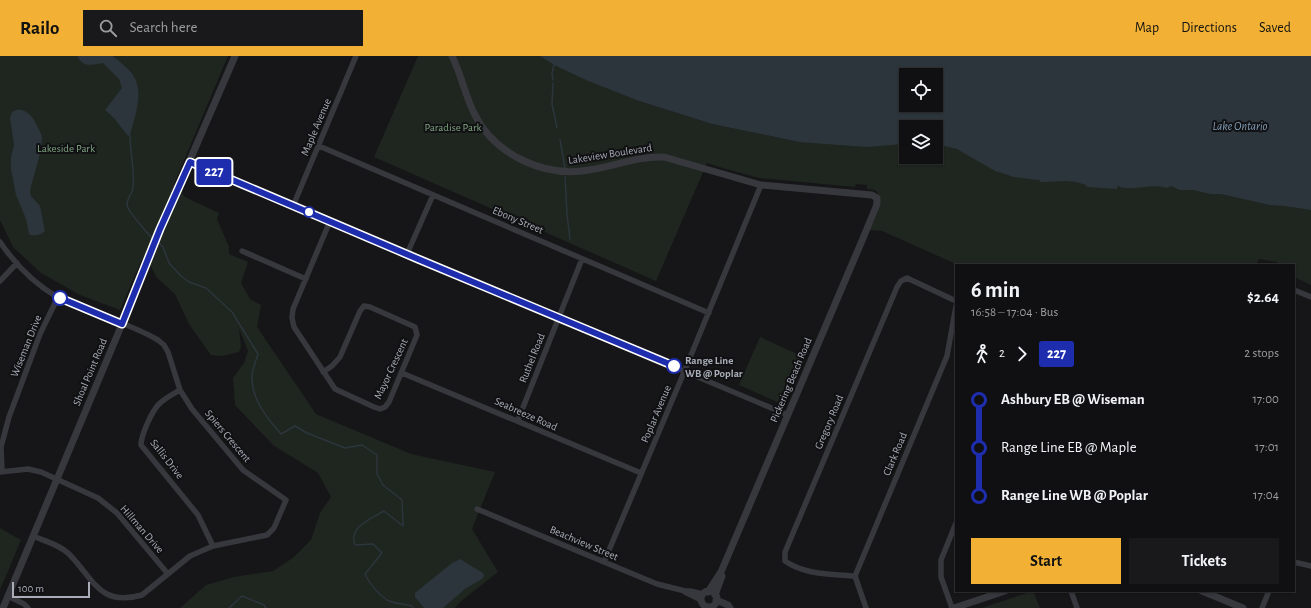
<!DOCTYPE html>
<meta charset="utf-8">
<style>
:root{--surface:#101012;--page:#19191b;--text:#f1f3f6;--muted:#9c9d9f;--line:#303032;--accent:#f2b134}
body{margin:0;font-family:"Alegreya Sans",sans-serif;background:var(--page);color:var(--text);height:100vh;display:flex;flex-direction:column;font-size:15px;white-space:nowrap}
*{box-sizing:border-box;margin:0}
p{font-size:13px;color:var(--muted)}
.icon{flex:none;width:22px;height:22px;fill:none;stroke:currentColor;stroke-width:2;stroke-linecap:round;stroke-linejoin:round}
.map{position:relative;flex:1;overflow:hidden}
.details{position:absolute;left:955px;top:208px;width:340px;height:328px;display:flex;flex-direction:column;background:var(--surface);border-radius:0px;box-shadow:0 1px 3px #0004,0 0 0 1px var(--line)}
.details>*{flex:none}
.badge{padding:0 8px;border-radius:3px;font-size:14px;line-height:26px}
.fabs{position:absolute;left:899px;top:12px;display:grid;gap:8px}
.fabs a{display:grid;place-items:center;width:44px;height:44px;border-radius:0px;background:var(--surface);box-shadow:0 1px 3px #0004,0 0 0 1px var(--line);font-size:20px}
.scale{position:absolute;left:12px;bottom:10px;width:78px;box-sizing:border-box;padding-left:4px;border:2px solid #a8adb8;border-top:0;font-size:11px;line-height:14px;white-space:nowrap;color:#a8adb8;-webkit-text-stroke:3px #111113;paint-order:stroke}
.map>.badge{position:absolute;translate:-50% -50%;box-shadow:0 0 0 2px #fff}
.legs{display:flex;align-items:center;gap:6px;height:44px;padding:0 16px;font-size:13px}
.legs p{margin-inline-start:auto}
.summary{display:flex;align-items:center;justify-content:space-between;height:68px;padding:0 16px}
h1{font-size:22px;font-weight:600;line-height:30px}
.primary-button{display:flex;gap:8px;margin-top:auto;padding:8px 16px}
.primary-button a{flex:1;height:46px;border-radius:0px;background:var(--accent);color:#111;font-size:16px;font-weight:600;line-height:46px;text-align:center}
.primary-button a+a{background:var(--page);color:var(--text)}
ul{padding:0 16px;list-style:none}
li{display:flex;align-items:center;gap:14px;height:48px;font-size:15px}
li i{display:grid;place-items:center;width:6px;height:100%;margin:0 5px;background:currentColor}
li i::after{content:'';width:10px;height:10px;margin:-5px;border:3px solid;border-radius:50%;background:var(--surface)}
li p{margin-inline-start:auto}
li:first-child i{background:linear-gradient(#0000 50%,currentColor 0)}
li:last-child i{background:linear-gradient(currentColor 50%,#0000 0)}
header{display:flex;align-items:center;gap:24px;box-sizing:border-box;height:56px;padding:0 20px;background:var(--accent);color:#111}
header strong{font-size:19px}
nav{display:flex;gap:22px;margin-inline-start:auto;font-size:14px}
.search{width:280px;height:36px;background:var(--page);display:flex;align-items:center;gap:10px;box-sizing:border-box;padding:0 14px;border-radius:0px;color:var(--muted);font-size:15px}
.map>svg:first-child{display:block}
.green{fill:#1e261f}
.water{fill:#2c353c;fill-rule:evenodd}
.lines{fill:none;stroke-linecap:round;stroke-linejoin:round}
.stream{stroke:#2c353c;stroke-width:1.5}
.minor{stroke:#37383d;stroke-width:5.5}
.tertiary{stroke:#37383d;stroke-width:7}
.line-1-casing{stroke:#fff;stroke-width:9}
.line-1{stroke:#1e2dae;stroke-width:6}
.stop-1-dot{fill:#fff;stroke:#1e2dae;stroke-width:2}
.labels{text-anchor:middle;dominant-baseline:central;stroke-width:4;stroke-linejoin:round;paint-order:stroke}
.street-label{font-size:11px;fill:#a8adb8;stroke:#111113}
.park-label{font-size:11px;fill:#7fa381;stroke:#111113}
.stop-label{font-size:11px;font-weight:bold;fill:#a8adb8;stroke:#111113;text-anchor:start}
.water-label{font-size:12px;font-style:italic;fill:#7f9bb3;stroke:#111113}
</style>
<header>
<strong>Railo</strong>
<div class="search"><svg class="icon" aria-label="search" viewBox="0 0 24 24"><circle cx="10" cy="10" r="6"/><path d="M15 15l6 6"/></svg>Search here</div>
<nav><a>Map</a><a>Directions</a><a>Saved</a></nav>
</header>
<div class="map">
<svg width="1311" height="552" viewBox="0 0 1311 552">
<rect width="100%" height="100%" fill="#161618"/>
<path class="green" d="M0,0h101l30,16 -18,-16h115l-54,128 11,13 34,16 -2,6 12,28v7l19,8 -7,21 9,16 11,6 -4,22 59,87 95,40 84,18 -23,57 26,43 -38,30 -5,6h-275l26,-23 28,-8 39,-6 21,-14 17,-17 9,-27 11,-16 -13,-24 -45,-28 -38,-40 -2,-27 11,-15 4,-12 -9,-23 2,19 -2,5 -17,4 -11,-1 -22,-31 -14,-30 -18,-16 -7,-13 -8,-6 -22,51 -40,-15 -39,-22 -28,-26 -13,-27z
M418,0h122l14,9 85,36 73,23 87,18 104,2 3,-1v14h30v-16l34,13 32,19 67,7 86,3 156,24v78l-17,-8v-12h-14l-3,-3 -18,-3 -3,6h-295l-5,-1 -74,-33 -12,-1c5,-12 17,-30 5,-40l-8,-1v-4l-11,-1 -1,3 -96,-9 -33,-9 -19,-6 -51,118 -282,-124z
M760,281l46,21 -22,47 -45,-20z
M0,472l21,12 -21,50z
M1033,535l7,17h-58z"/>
<path class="water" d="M77,0h36c6,5 12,10 17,15 16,18 5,44 0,64l-2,1 -14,-18 -9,-8 17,-22 -3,-9 -16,-16c-13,2 -19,5 -26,-7z
M540,0h771v154l-26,-4 -15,-1 -49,-11h-10l-18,-4h-13l-9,-4 -4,2c-15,-5 -31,3 -47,-1l-2,-2 -1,4 -30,-2 -1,-2 -10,-3 -9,-1 -24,1h-3l-1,-3 -2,1 -23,-3 -19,-6 -38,-22 -21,-5v-17h-30v16l-3,1 -36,3 -68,-5 -87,-18 -73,-23 -53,-21 -32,-15zM906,19h30v30h-30z
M16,54c7,-1 14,3 18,10 2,4 7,12 8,17 0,18 -9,37 -12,55l1,4 9,10 5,25c-4,4 -11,6 -16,3l-3,-15 -10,-24 -5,-26v-12l3,-12 -4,-27 2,-6z
M460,503l23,14 1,3 -2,3 -17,10 -22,19h-19l-9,-11v-4l37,-30z"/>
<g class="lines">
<path class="stream" d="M553,24l-1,-7 2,-8
M553,27l-1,21 5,24
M130,79c0,18 5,35 3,53 -1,7 -8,11 -5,20 2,5 20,26 25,31
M560,84l5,28
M565,121l2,37 3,25
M158,186l5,5 6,16 12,13 8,6 17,6 26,24 26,42c-2,7 -6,15 -6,22 -1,23 15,42 29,58l14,-8 12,7 38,15 17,-3 15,10v19l6,11 19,15 1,26 -19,-15c-13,8 -36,16 -29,34l18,-1 9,9 -17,21c4,9 13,20 22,26 7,4 18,4 25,6l1,2
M229,552l13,-12 22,9 2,3"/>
<path class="minor" d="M319,90l390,167
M190,106l228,97 370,156
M293,150l63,-150
M0,186c15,22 35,42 57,55 12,7 26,12 40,17 20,7 42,15 61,26l6,5 4,7 12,38 12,19 51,61 43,30 -12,28 -7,7 -54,11 -23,10 -48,39c-43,12 -48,-16 -73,-41 -9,-9 -24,-13 -36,-18
M242,195l64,28
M407,198l26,-59
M0,225l17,-18
M1294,234l17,7
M323,316l9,-6 8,-9 20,-46 4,-5 6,1 45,20 2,8 -28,67 -4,5 -5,2 -6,-2 -39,-18 -41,-62 -2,-9 1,-9 37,-88
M402,317l239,100
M180,334c-7,4 -15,8 -21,14 -7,7 -18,31 -18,41l57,70 15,31
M518,364l64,-161
M0,416l28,-3 13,3 57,26 19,15 51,61
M2,416l-1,-25 8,-30 31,-83 18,-37
M477,453l180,75 28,7h5l13,3
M604,506l78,-185 79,-192
M1294,506l17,4
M855,520c-24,-2 -50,-1 -70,-15v-9l112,-265 4,-6 6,-3 49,23
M1071,535l6,17
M685,536l16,8
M8,540l16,8 4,4
M866,552l-11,-32 92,-220 9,-50
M952,552l-11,-31v-17l15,-37
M1262,552l7,-17"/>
<path class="tertiary" d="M452,0c9,18 13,39 22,57 20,42 71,65 115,57 26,-4 49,-14 75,-13l97,28 111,10 5,3v5l-1,4 -15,36 -140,329 -13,20
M1202,535l41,17
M701 543a8 8 0 1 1 16 0a8 8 0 1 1-16 0Z
M715,539l7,-19
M716,544l12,5 2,3
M3,552l119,-284 38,-95 75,-173
M954,552l51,-17"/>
</g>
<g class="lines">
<g class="line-1-casing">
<path id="line-1" d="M60,242l62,26 38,-95 30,-67 228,97 256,107"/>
</g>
<use href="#line-1" class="line-1"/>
</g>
<g class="stop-1-dot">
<circle cx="309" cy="156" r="5"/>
<circle cx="60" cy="242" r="7"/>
<circle cx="674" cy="310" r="7"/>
</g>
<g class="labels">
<g class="street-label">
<text transform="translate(316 71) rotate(-67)">Maple Avenue</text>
<text transform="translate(610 98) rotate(-9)">Lakeview Boulevard</text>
<text transform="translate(518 164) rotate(23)">Ebony Street</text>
<text transform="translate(26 290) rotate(-68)">Wiseman Drive</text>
<text transform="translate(532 302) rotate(-68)">Ruthel Road</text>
<text transform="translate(391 313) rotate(-65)">Mayor Crescent</text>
<text transform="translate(90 316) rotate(-67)">Shoal Point Road</text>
<text transform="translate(791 324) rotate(-67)">Pickering Beach Road</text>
<text transform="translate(526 358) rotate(24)">Seabreeze Road</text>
<text transform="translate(656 358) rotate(-67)">Poplar Avenue</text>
<text transform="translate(829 366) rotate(-67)">Gregory Road</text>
<text transform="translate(228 380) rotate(50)">Spiers Crescent</text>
<text transform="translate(895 398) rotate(-67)">Clark Road</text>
<text transform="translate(167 403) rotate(52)">Sallis Drive</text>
<text transform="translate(142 473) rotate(49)">Hillman Drive</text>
<text transform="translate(584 487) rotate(23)">Beachview Street</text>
</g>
<g class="park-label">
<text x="453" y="71">Paradise Park</text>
<text x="66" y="92">Lakeside Park</text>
</g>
<g class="stop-label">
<text x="685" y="304">Range Line<tspan x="685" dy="13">WB @ Poplar</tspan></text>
</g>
<g class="water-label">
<text x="1240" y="70">Lake Ontario</text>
</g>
</g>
</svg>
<div class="fabs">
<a><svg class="icon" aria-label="locate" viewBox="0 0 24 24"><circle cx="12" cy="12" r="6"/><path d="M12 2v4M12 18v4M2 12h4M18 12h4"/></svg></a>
<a><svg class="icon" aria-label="layers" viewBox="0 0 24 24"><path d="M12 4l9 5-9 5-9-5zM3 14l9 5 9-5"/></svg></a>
</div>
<div class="scale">100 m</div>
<b class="badge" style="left:214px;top:116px;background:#1e2dae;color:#fff">227</b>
<section class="details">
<div class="summary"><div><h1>6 min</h1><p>16:58 – 17:04 · Bus</p></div><b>$2.64</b></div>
<div class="legs"><svg class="icon" aria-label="walk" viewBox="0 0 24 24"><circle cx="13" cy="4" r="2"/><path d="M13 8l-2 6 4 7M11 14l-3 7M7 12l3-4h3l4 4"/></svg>2<svg class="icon" aria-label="forward" viewBox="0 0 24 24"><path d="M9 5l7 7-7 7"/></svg><b class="badge" style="background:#1e2dae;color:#fff">227</b><p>2 stops</p></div>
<ul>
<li><i style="color:#1e2dae"></i><b>Ashbury EB @ Wiseman</b><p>17:00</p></li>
<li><i style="color:#1e2dae"></i><span>Range Line EB @ Maple</span><p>17:01</p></li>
<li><i style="color:#1e2dae"></i><b>Range Line WB @ Poplar</b><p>17:04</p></li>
</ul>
<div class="primary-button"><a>Start</a><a>Tickets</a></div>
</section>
</div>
